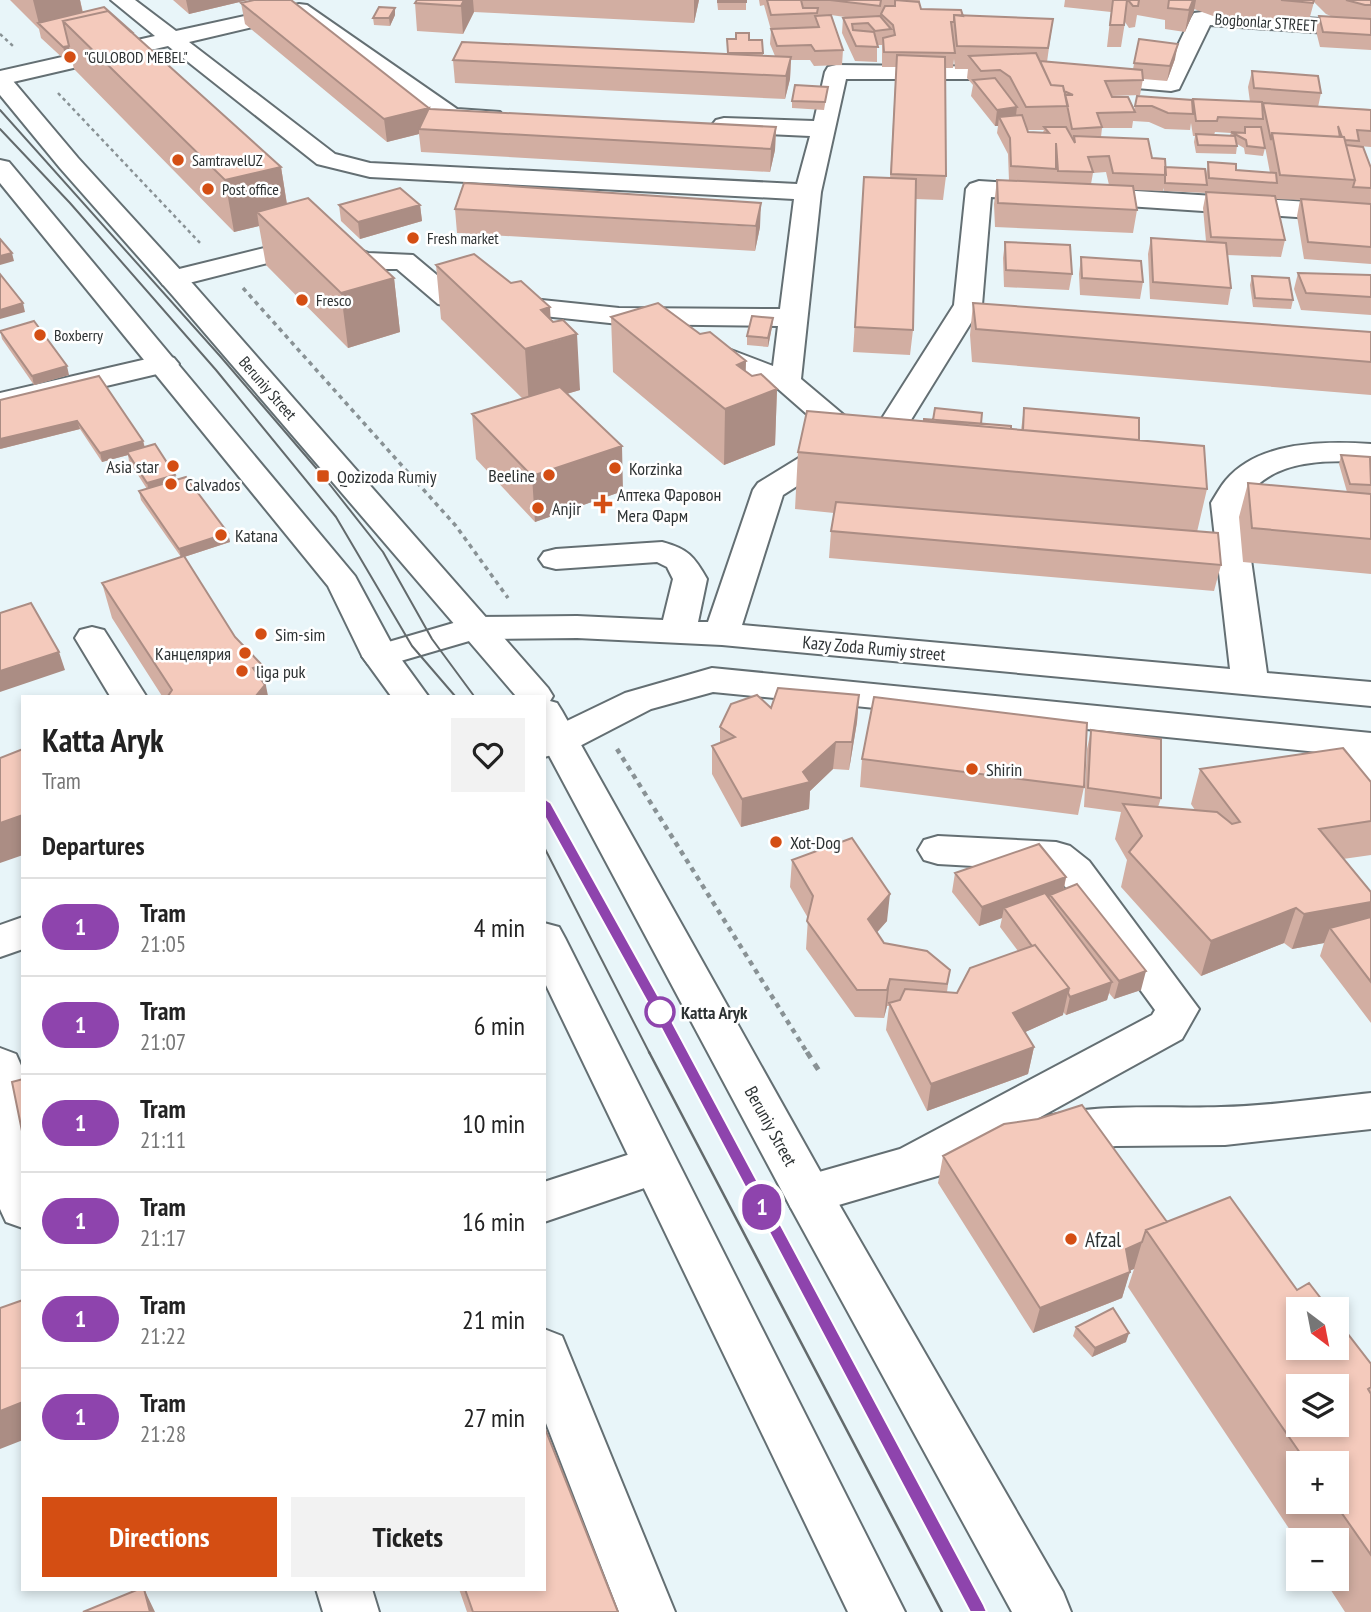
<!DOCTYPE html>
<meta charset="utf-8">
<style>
:root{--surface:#fff;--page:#f2f2f2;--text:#222;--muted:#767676;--line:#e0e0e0;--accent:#d44e13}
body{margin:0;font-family:"PT Sans Narrow",sans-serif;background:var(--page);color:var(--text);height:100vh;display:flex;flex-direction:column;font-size:26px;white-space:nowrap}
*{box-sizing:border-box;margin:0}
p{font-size:23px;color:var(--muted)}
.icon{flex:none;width:38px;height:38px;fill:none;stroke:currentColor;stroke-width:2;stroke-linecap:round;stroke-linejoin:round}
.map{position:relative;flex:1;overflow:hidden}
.side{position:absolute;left:21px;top:695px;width:525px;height:896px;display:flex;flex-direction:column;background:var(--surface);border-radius:0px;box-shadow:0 4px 10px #0003}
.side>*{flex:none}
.badge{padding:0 14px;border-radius:23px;font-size:24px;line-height:46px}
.needle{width:46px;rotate:148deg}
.controls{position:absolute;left:1286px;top:1297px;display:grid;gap:14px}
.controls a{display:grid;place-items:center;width:63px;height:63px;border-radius:0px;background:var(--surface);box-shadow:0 4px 10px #0003;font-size:35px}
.map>.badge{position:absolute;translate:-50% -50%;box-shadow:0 0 0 4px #fff}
h2{padding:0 21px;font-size:26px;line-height:63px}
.round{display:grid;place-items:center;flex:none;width:74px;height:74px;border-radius:0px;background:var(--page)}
.headline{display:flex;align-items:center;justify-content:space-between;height:119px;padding:0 21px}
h1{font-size:33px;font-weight:700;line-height:52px}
.action{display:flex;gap:14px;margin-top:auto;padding:14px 21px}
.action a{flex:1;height:80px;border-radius:0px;background:var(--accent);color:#fff;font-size:28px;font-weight:700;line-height:80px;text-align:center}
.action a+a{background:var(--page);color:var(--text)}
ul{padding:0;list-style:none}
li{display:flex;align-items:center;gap:21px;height:98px;padding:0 21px;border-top:2px solid var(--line)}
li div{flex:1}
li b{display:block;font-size:26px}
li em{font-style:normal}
li .badge{min-width:77px;font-weight:700;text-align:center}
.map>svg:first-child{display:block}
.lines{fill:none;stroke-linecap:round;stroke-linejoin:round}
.minor-casing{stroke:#646f73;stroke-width:4}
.major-casing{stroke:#646f73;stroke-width:4}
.path-far3{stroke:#899295;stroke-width:2.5;stroke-dasharray:3.5 3.5;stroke-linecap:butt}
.path-far2{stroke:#899295;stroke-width:3.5;stroke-dasharray:4.5 4.5;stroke-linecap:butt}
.path-far1{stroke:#899295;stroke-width:4.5;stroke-dasharray:5 5;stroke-linecap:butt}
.path{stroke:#899295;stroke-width:5;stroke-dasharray:7 7;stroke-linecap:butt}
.minor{fill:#fff;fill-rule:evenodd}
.major{fill:#fff;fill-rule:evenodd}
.tram-far1{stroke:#636a6c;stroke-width:2}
.tram{stroke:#636a6c;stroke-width:2.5}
.wall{fill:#d2aea2;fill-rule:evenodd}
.shaded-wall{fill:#ab8d84}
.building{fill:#f4cabc;stroke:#ab8d84;stroke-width:2;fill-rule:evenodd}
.line{fill:#8e44ad;stroke:#fff;stroke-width:2}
.poi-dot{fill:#d44e13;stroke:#fff;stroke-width:2.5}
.stop-dot{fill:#fff;stroke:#8e44ad;stroke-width:3.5}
.labels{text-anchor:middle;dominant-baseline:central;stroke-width:5;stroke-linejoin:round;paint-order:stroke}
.far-street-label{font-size:16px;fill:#2d3233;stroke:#fff}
.far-poi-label{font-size:16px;fill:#2d3233;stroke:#fff;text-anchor:start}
.poi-label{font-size:18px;fill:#2d3233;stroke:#fff;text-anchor:start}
.street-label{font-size:18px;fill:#2d3233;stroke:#fff}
.stop-label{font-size:18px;font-weight:bold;fill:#2d3233;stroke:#fff;text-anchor:start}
.near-poi-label{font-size:21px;fill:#2d3233;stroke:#fff;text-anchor:start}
</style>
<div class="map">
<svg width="1371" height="1612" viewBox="0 0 1371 1612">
<rect width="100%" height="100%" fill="#e8f5f9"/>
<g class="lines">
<g class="minor-casing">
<path id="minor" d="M111,0h24l41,31 123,-27 8,1 150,104 43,3 4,5 -4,5 -8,2 -49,-3 -148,-104 -106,25 146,112 35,9 427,21 13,-48 -86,-4 -8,-2 -4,-5 4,-5 8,-2 90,3 11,-49 3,-5 8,-2 192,2 3,5 -3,5 -8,2h-174l-25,113 -20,187 57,48 21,-4 75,-118 12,-116 4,-5 9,-3 392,25v16l-380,-25 -9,108 -81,131 -46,10 -3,5 -69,44 -41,130 488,44 -19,-166c5,-8 9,-16 15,-23 33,-39 98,-39 145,-36v18c-46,-2 -102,-4 -128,41l24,170 104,9v24l-649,-61 -145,-7 -101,1 -96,28 -12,-3 -6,-8 6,-8 106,-31 103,-1 86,4 10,-41 -6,-12 -10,-5 -101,7 -12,-3 -5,-7 5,-7 12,-3 106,-7c26,7 32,14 45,37l-9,43h10l45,-132 5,-7 75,-46 -57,-50 -89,-35 -4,-6 4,-6 10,-3 76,29 5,-40 -159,-2 -171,-18 -10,-2 -41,-35h-32l-50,-18 -142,36 -10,-2 -4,-6 4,-6 154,-38 51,18 45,2 43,36 163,17 161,1 14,-110 -424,-22 -53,-13 -149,-118 -168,39v-14l155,-35z
M1202,12l169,10v14l-161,-11 -31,64 -8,2 -81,-7 -8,-2 -3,-5 3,-5 8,-2 73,6 28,-58 3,-5z
M164,355l10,3 5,6 -5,6 -174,41v-18z
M92,627l12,3 42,66h-36l-35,-58 5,-8z
M712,668l659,65v63l-13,-4 -20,-38 -625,-62 -62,17 -79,41 -28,7v-25l81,-39z
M938,836l118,6 14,4 19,15 110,148 -17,30 -147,81c53,-18 129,-11 186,-13 50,-1 101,-9 150,-14v36l-146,16 -109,1 -68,7 -16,-6 -7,-13 7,-12 -77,41 -4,9 -143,42 -17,-6 -6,-14 6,-14 109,-31 252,-134 3,-5 -94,-129 -14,-11 -109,-6 -14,-4 -6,-10 6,-10z
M23,917v32l-23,8v-32z
M0,1048l16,6 7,16v158l-17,-6 -6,-13z
M655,1146l16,5 7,14 -7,14 -127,43v-40z
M544,1329l18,7 113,276h-56l-75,-194z
M316,1589h56l7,23h-56z"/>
</g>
<g class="major-casing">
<path id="major" d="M0,73l8,2 70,83 115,126 355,404 5,8 -3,5 7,2 5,8 263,469 238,412 8,20h-59l-221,-404 -247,-462v-50h-28l-343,-400 -113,-128 -60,-73z
M0,160l9,2 346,414 41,76 32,44h-37l-29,-40 -34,-70 -328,-403z
M544,923l15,4 6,11 340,674h-57l-304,-631z"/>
</g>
<path class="path-far3" d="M0,34l13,12
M58,93l143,151"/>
<path class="path-far2" d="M243,288l213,238 52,72"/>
<path class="path-far1" d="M617,749l191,305"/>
<path class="path" d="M807,1052l14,22"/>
<use href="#minor" class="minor"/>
<use href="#major" class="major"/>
<path class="tram-far1" d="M0,110l220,246 103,120 60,76 49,87 42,57
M0,129l70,74 146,167 120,147 76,129 43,50
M544,803l138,251
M544,847l106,207"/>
<path class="tram" d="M649,1052l293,560
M681,1052l296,560"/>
</g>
<path class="wall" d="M10,0h70l3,12 49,21 149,134 6,37 107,74 6,54 -52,16 -82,-83 -7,-39 -25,6 -160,-163 -2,-8 -5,1 -26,-24 -2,-9z
M173,0h75l-59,14z
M417,0h282l-5,23 -220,-11 -11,22 -46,-3 -2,-28z
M717,0h29v10h-28z
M759,0h161l-1,3 2,6 42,7 90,3 -6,43 86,7 6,-30 36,20 -8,22 -24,-2 -3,16 -28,1 22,15 3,-15 55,7 1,-4 57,3 -2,-15 4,-16 69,22 -3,14 53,2v38l-13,-1 13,22v96l-67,-5 -7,-43 3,-16 -25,-1 10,41 -4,17 -54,-2 4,33 -3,17 -78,-6 -2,-45 3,-16 55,3 -3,-33 3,-15 -42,-2v-3l-1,3 -29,-1 3,20 -4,23 -138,-6 -1,-23 3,-24 12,1 -1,-27 -11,-21 1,-7h-3l-24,-30 2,-11 -6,-7 1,-9h-13l-1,-10 -1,9h-8l1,108 -3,24 -28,-1 -2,131 -3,25 -57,-3 11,-175 26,1 6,-111h-14v-22h-5v17l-22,-1 -13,-28 1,-15h9l-21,-3 12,35 -1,15 -28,1 -4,-6h-19l-1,19 -5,20 -330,-16 -2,-23 274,-6v-15l35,1 1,16h12l-5,-12 1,-14 -7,-25 -4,1zM1133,121l16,1 16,7 25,1 1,-7 2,13h2l-1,6 2,11 40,1 1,-8v-2l7,4 1,6 18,2 2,-8 -4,-23 9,48 -34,-3 -28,-8 -2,12 -41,-7 -13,-9 -51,-21 1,-9h30zM1028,130h16l-1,2h-15zM1215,132l16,1 -1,2h-16zM1106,172l3,13 -18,-1 2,-11z
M1065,0h306v50l-51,-3 -4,-16 3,-15 14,1 -7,-3 -12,-12 -6,22 -95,-8 -19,-7 -9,23 -20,-3v-9l-28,-5 -2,12 -6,1 -4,-6 -4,25h-14l4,-35 -47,-5z
M241,3l189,106 346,18 -1,23 -5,22 -349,-20 -2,-18 -32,8 -142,-118z
M395,15l-5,11 -16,-1 -1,-7z
M828,87l-4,23 -32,-2v-7z
M339,205h81l2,16 -62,18 -19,-18z
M455,209l305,18 -5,24 -298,-18z
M1005,242l67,32 -3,16 -65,-3 -1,-29z
M1081,257l62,25 -3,17 -60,-4 -1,-21z
M436,265l75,18 39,24v13l30,70 -14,4 57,97 -88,31 -59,-63 -4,-45 51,-15 -82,-80z
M1298,273l73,2v40l-70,-5 -7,-21z
M1252,276l41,24 -2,9 -38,-2 -3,-22z
M973,303l398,29v63l-399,-33 -2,-27z
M611,317l89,17 52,42 25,13 -2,56 -51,20 -111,-93z
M773,318l-1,9 -4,20 -21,-2v-9z
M0,330l69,45 -35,10 -32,-46z
M99,376l44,65 2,6 30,28 1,5 52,53 2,9 -46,15 84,139h-106l-50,-78 -10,-35 79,-26 -40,-57 -2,-9 8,-2 -18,-28 -1,-6 -26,7 -22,-33 -80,20z
M1024,408l115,32 68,49 -10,43 24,33 -7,26 -385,-33 2,-27 3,-18 -39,-4 3,-57 126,-31 57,3 40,6z
M1341,455l30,4v115l-128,-12 -4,-45 9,-34 99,9 -8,-28z
M859,695l-2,27 -8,48 -16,-1 -23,22 -1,18 -68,18 -29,-53v-28l8,-3v-16l51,-19z
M1091,730l70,68 -3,9 37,3 -4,-6 9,-35 171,13v73l-28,4 28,33v131l-51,-67 4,-13 -32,6 -8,-6 -83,33 -80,-89 6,-27 -12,-21 6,-27 -37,-5 3,-58z
M862,759l222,28 -6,28 -218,-28z
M792,860l95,61 -10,11 7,11 66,27 -3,22 10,1 61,-42 -18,-24 2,-9 -23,8 -27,-34 3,-19 111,4 -2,12 77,101 -27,9 -5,-6 -2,7 -41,15 -3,-3v3l-38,17 9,15 -6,27 -101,37 -41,-81 3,-24h-2l-3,12 -29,-1 -49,-68 2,-31 -18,-31z
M943,1156l224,66 130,68 74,74v248h-26l-22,-34h14v-38h-39v2l-170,-255 6,-18 -4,1 -8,28 -89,35 -95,-150zM1298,1463h39v39h-39z
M1076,1327l50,15 -34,15 -19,-21z
M459,1589h85l74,23h-151z"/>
<path class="shaded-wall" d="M33,0h47l4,20 -21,1 -24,3z
M186,0h62l-59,14z
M464,0h9l1,12 -11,22 -2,-28z
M694,0h5l-5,23z
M1193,0h3l-2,11 -9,21 4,-22z
M395,8v7l-5,11 -1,-8z
M1178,44l-3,15 -8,22 3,-15z
M69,46l3,15 -5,1 -4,-15z
M791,57l-1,22 -5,20 1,-23z
M1017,107l-2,16 -16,-6 -1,9h-3l2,-16z
M429,108l-10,21v5l-32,8 -3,-23z
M776,127l-1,23 -5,22 1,-23z
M281,167l8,51 -32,-6 2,14 -25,6 -9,-52z
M761,203l-1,24 -5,24 1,-25z
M420,205l2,16 -62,18 -2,-17z
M12,253l2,8 -14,4v-9z
M394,278l6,54 -52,16 -7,-55z
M23,303l2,9 -25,7v-9z
M550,307l2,35 25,-8 3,56 -51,15 -4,-56 16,-39z
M773,318l-1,9 -4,20v-9z
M746,361l-1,40 32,-12 -2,56 -51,20 1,-56 12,-44z
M67,366l2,9 -35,10 -2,-9z
M77,421l3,8 -80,20v-10z
M143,441l2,9 -18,2 1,3 -26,7 -2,-9z
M622,446l1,45 -88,31 -3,-46z
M175,475l2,9 -28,9 -2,-10z
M228,533l2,9 -49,16 -2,-9z
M59,652l6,18 -65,22v-21z
M262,665l6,31h-12l-3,-28z
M859,695l-2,27 -8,48 3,-28z
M836,742l-3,27 -23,22 -1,18 -68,18 1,-28 61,-27z
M23,815v40l-23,8v-40z
M1066,877l-4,19 -12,-1 -1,6 -45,7 -2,10 -23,8 3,-19z
M890,894l-3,27 -22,25 3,-27z
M1371,902v17l-41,9 -6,15 -32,6 12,-35z
M1296,908l-12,35 -83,33 10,-35z
M1146,971l-5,19 -27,9 5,-18z
M890,979l-3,27 -3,12 3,-28z
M1112,982l-5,18 -41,15 4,-18z
M1069,988l-6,27 -55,25 5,-27z
M1034,1047l-6,27 -101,37 4,-27z
M1142,1242l-8,27 -15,6 7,-26z
M1130,1272l-8,26 -89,35 7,-25z
M1129,1333l-3,9 -34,15 3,-9z
M23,1402v38l-23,9v-38z
M144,1589l11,23h-5z"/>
<path class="building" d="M254,0h37l139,109 346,18 -5,22 -352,-20 10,-21 -45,11 -143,-116z
M417,0h47l-3,6 -46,-3z
M718,0h28v2h-28z
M767,0h114l-1,6 -50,-6h-29l2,8h15l-1,5 -46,2z
M895,0l24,2 2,7 40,1 2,6 -9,-1v7h-3l4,31 -71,-1 -1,-14 12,-3 -2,-10 -12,-11 4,-8h10z
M1113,0h14l-3,25h-14z
M1128,0h11l-1,6h-5z
M1169,0h24l-4,10 -21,-2z
M1281,0h33l-1,3z
M1346,0h25v5h-6z
M104,7l28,25h-1l-23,-21 -45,10 6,25 -6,1 -25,-24z
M379,7l16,1 -6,10h-16z
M108,11l173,156 -56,13 -162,-159z
M831,15l12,35 -28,1 -4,-6 -34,1 -6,-17 48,-2 -4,-11z
M954,15l99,4 -5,29 -91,-2z
M880,16l11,13 -16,2 -7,-8 -16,1 1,6 21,2 4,15 -22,-1 -13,-28z
M1319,16l52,3v16l-48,-3z
M736,33h13v7h13l1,13h-35l-1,-14h9z
M1139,39l39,5 -8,22 -36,-3z
M462,42l329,15 -5,19 -333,-16z
M1036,53l15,32 12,1 5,20 -42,1 -16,-30 -10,-7 -19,1 -12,-15z
M897,55l48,2 1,119 -55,-2z
M1040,61l102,9 1,10 -38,1 7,16h16l7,15 -38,1 5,14 -30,2 -7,-34h8l-9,-4 -1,-5 -12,-1z
M1252,71l66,5 3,17 -67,-5z
M995,78l22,29 -20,3 -24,-30z
M795,85l33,2 -3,15 -33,-1z
M1137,96l55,4 1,14 -25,-1 -16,-7h-17z
M1193,99l69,3 1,17 -45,-2 -1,4h-21z
M1263,103l108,7v21l-14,-1 2,11 -14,-1 -1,-3h-2l-4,-11 2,11 -68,-4 -1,7z
M1022,115l6,17 21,1 -5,-6h22l9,16 -1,-7 74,3 4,19 13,1 1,16 -53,-2 -4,-17 -21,1 5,15 -35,-1 -2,-28v26l-45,-3 -1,-28 -11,-21z
M1245,127h16l4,21 -18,-2 -1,-6 -15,-8 14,1z
M1272,133l72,4 11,43 -75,-5z
M1196,134l39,2 2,10 -39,-1z
M1346,145l17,2 8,21v20l-18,-1 2,-7z
M1208,162l28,2v6l40,3 1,10 -68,-5z
M1165,167l40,2 2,16 -42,-2z
M864,177l52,2 -3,151 -58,-3z
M997,180l136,6 4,24 -139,-7z
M464,183l297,20 -5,23 -301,-17z
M400,188l20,17 -62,17 -19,-17z
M1206,192l69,4 10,44 -74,-3z
M308,198l86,80 -53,15 -84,-81z
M1301,199l70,5v43l-63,-5z
M1151,238l75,5 5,45 -78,-6z
M0,239l12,14 -12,3z
M1005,242l65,3 2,29 -66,-4z
M474,254l37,29 10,-2 29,26 -9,3 12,12 10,-2 14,14 -52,15 -89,-84z
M1081,257l60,4 2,21 -61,-4z
M1298,273l73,2v22l-65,-4z
M0,274l23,29 -23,7z
M1252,276l37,2 4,22 -38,-2z
M658,303l42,31 10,-2 36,29 -9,4 15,11 9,-2 16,15 -52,20 -114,-92z
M973,303l398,29v30l-395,-33z
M752,316l21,2 -5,20 -21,-2z
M34,321l33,45 -35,10 -32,-45z
M99,376l44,65 -43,12 -23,-32 -77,18v-39z
M560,387l62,59 -90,30 -60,-62z
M935,408l47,5 -1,11 -48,-4z
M1024,408l115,10v22l-116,-10z
M807,411l397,35 3,43 -409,-37z
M924,419l87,7v3l-87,-8z
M155,444l20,31 -28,8 -20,-31z
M1341,455l29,2 1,28 -21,-1z
M186,477l42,56 -49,16 -40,-58z
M1248,483l123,11v45l-119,-11z
M836,502l382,31 3,32 -390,-34z
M184,556l51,81 27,28 -9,3 12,17 -9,11h-88l4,-6 -70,-107z
M31,603l28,49 -59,19v-58z
M778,688l81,7 -7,47h-16l-33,30 7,10 -68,17 -30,-53 23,-9 -15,-10 11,-23 26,-9 14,13z
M874,697l213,26 -3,64 -222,-28z
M1091,730l70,9v59l-73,-10z
M1343,748l28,34v39l-52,8 52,63v10l-67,12 -8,-6 -85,33 -82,-89 13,-16 -19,-32 94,8 15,12 8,-2 -40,-53z
M23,749v66l-23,8v-65z
M852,838l38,56 -22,25 16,24 43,8 23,19 -3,14 -57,-5 -3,11h-30l-50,-69 6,-25 -21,-36z
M1039,844l27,33 -84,30 -27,-34z
M1077,884l69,87 -27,10 -69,-86z
M1045,893l67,89 -42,15 -2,-4 1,-5 -34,-43 -3,1 -28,-38z
M1371,917v65l-41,-54z
M1035,945l34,43 -56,25 21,34 -103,37 -42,-81 11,-3 5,-11 52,4 13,-25z
M23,1079v57l-11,-54z
M1082,1105l85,117 -21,8 -4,12 -16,7 4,23 -90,36 -97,-152 61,-32 34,-5z
M1230,1197l67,93 12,-7 20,26h-31v39h39v-28l34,44v23l-3,2 3,5v161l-37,-53h3v-39h-30l-161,-233zM1298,1386h39v38h-39z
M23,1300v102l-23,9v-103z
M1113,1308l16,25 -34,15 -19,-21z
M544,1426l74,186h-145l-8,-23h79z
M139,1589h5l6,23h-67z"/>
<path class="line" d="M544,798l7,5 110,198 323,604 3,7h-17l-320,-605 -113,-204z"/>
<g class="poi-dot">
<circle cx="70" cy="57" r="7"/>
<circle cx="178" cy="160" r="7"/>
<circle cx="208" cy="189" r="7"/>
<circle cx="413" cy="238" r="7"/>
<circle cx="302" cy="300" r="7"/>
<circle cx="40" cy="335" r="7"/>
<circle cx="173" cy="466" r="7"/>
<circle cx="615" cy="468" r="7"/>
<circle cx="549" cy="475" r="7"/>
<rect x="316" y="469" width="14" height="14" rx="3.5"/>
<circle cx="171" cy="484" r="7"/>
<path d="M599.5 493.5h7v7h7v7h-7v7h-7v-7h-7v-7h7z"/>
<circle cx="538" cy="508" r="7"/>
<circle cx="221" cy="535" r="7"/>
<circle cx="261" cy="634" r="7"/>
<circle cx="245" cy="653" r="7"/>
<circle cx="242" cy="671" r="7"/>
<circle cx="972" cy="769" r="7"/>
<circle cx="776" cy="842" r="7"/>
<circle cx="1071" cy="1239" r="7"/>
</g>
<circle class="stop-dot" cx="660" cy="1012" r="14"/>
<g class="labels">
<g class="far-street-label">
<text transform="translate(1266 22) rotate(4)">Bogbonlar STREET</text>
<text transform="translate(268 388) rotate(49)">Beruniy Street</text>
</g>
<g class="far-poi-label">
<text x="84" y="57">"GULOBOD MEBEL"</text>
<text x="192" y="160">SamtravelUZ</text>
<text x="222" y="189">Post office</text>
<text x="427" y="238">Fresh market</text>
<text x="316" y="300">Fresco</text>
<text x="54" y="335">Boxberry</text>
</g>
<g class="poi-label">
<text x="159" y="466" text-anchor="end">Asia star</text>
<text x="629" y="468">Korzinka</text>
<text x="535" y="475" text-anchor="end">Beeline</text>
<text x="337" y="476">Qozizoda Rumiy</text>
<text x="185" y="484">Calvados</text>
<text x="617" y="494">Аптека Фаровон<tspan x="617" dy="21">Мега Фарм</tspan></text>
<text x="552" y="508">Anjir</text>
<text x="235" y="535">Katana</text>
<text x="275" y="634">Sim-sim</text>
<text x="231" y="653" text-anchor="end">Канцелярия</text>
<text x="256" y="671">liga puk</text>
<text x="986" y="769">Shirin</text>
<text x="790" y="842">Xot-Dog</text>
</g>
<g class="street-label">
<text transform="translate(874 648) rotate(5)">Kazy Zoda Rumiy street</text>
<text transform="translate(771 1126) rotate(61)">Beruniy Street</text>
</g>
<g class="stop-label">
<text x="681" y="1012">Katta Aryk</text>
</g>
<g class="near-poi-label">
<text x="1085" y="1239">Afzal</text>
</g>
</g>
</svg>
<div class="controls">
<a><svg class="needle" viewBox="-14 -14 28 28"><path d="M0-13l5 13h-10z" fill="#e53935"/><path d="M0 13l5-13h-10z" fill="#767676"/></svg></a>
<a><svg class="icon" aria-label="layers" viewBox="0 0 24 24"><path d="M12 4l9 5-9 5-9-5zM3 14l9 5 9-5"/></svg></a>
<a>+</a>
<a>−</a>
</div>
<b class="badge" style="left:762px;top:1207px;background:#8e44ad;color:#fff">1</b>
<section class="side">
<div class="headline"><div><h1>Katta Aryk</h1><p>Tram</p></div><a class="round"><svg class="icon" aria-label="heart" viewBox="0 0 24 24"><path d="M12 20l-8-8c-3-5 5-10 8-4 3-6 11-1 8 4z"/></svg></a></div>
<h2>Departures</h2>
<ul>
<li><span class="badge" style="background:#8e44ad;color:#fff">1</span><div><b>Tram</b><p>21:05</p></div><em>4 min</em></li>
<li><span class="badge" style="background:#8e44ad;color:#fff">1</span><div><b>Tram</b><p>21:07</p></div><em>6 min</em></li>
<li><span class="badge" style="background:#8e44ad;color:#fff">1</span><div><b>Tram</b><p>21:11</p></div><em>10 min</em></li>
<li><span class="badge" style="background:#8e44ad;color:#fff">1</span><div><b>Tram</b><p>21:17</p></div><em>16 min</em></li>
<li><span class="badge" style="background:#8e44ad;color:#fff">1</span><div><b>Tram</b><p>21:22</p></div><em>21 min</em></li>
<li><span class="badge" style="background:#8e44ad;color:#fff">1</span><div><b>Tram</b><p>21:28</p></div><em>27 min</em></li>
</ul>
<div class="action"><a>Directions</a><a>Tickets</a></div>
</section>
</div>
